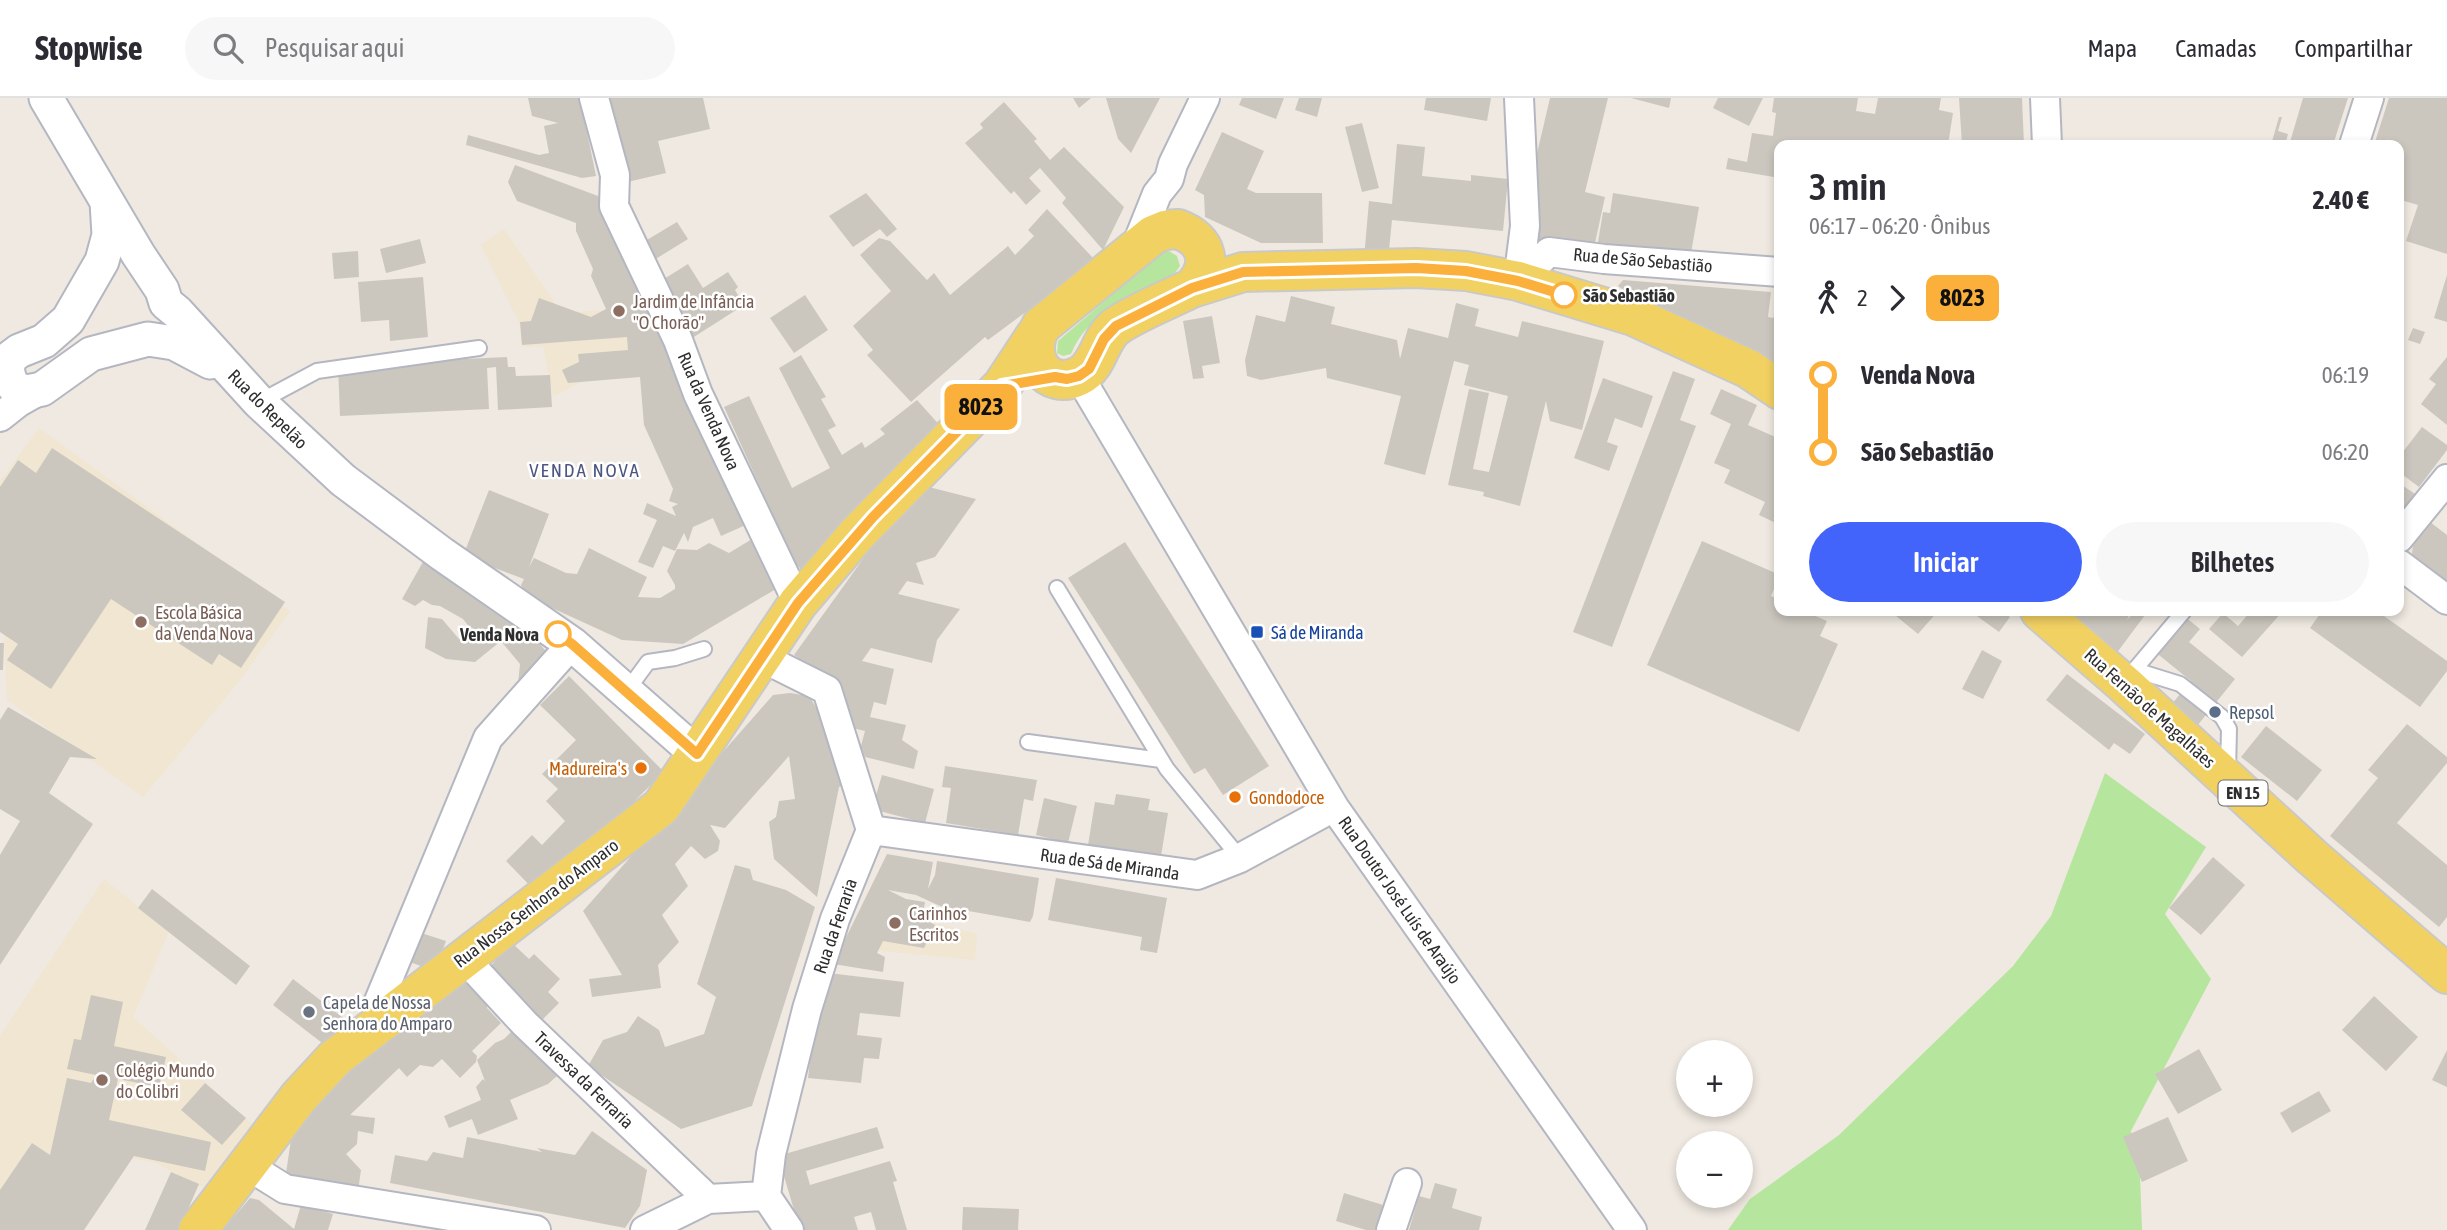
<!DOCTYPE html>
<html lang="pt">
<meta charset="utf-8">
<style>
:root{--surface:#fff;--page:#f7f7f7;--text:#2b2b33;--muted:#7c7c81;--line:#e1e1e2;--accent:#4264fb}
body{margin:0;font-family:"Asap Condensed",sans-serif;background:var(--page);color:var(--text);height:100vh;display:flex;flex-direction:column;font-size:26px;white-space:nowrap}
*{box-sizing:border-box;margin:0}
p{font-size:23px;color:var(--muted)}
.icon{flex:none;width:38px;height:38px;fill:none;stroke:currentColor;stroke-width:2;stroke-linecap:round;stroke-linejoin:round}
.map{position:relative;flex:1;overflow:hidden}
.panel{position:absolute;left:1774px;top:42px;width:630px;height:476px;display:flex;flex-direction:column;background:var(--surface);border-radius:14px;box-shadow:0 4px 10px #0003}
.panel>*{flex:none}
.badge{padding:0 14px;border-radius:10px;font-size:24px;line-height:46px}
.controls{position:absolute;left:1676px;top:942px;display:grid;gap:14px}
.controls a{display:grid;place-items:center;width:77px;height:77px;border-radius:50%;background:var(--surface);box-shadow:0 4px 10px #0003;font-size:35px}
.map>.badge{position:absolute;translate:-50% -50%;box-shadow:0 0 0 4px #fff}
.legs{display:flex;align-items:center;gap:10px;height:77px;padding:0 35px;font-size:23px}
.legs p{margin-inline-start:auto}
.overview{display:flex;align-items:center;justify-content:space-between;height:119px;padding:0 35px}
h1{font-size:38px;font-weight:600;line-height:52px}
.button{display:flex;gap:14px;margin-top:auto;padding:14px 35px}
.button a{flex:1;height:80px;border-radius:42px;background:var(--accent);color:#fff;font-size:28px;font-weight:600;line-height:80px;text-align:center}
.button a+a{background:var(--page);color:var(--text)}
ul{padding:0 35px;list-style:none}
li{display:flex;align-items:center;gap:24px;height:77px;font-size:26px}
li i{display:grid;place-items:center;width:10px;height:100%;margin:0 9px;background:currentColor}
li i::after{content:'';width:18px;height:18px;margin:-9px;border:5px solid;border-radius:50%;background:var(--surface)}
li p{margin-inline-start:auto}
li:first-child i{background:linear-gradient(#0000 50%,currentColor 0)}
li:last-child i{background:linear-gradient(currentColor 50%,#0000 0)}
header{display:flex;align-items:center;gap:42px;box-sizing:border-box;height:98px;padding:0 35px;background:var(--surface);border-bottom:2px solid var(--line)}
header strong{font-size:33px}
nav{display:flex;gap:38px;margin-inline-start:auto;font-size:24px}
.search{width:490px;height:63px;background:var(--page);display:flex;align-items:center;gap:18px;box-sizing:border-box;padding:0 24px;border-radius:38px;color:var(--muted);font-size:26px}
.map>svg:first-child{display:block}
.education{fill:#f0e6d1}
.green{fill:#b6e59e}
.building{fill:#cbc7bf}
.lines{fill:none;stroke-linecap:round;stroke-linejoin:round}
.service-casing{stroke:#b4b7c1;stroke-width:18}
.minor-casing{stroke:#b4b7c1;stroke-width:32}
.tertiary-casing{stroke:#b4b7c1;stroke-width:37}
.primary-casing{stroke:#c9c9c9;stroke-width:42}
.service{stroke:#fff;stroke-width:14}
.minor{stroke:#fff;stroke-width:28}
.tertiary{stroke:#fff;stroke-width:33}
.primary{stroke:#f2d163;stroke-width:38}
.line-1-casing{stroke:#fff;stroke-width:16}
.line-1{stroke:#fbb03b;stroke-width:10}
.stop-1-dot{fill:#fff;stroke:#fbb03b;stroke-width:3.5}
.education-dot{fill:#8d6e63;stroke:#fff;stroke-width:2.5}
.transit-dot{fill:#1a4fb4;stroke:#fff;stroke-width:2.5}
.service-dot{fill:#5c6f8a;stroke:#fff;stroke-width:2.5}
.food-dot{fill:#e8710a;stroke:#fff;stroke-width:2.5}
.worship-dot{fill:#6b7280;stroke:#fff;stroke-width:2.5}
.labels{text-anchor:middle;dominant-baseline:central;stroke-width:5;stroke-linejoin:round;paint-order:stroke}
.shield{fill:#fff;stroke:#6d6d6d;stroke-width:2}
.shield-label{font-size:16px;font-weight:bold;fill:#2e2e2e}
.street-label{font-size:18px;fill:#2e2e2e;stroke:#fff}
.stop-label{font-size:18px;font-weight:bold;fill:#2e2e2e;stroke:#fff;text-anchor:start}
.education-label{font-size:18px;fill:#785e54;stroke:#fff;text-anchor:start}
.transit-label{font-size:18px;fill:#164399;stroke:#fff;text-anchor:start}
.service-label{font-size:18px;fill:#4e5e75;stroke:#fff;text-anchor:start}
.food-label{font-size:18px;fill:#c56008;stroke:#fff;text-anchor:end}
.worship-label{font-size:18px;fill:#5b616d;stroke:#fff;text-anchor:start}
.neighbourhood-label{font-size:19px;letter-spacing:2px;fill:#4d5680;stroke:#fff}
</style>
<header>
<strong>Stopwise</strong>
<div class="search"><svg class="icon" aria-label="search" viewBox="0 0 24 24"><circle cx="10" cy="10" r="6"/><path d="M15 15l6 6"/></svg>Pesquisar aqui</div>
<nav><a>Mapa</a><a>Camadas</a><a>Compartilhar</a></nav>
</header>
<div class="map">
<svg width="2447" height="1132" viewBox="0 0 2447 1132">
<rect width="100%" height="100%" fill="#efe9e1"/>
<path class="education" d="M504,131l58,84 47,-3 42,-7 -11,74 -51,1 -36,19 -10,-51 -21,1 -2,-22 -39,-80z
M39,330l251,183 -52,72 -95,114 -136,-97 -3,-65 -4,-3v-151z
M104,781l65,52 -36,86 119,107 -49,64 -47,-25 -73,-15 -83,82v-194z
M865,803l31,12 81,21 -2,26 -104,-10 -26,-12z"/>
<path class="green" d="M1169,153l8,5 3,10 -5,7c-40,22 -86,37 -104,81l-8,2 -6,-3 1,-12 102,-87z
M2105,675l101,74 -41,67 46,65 -80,152 9,44 2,55h-414l22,-31 89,-64 174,-169 38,-50z"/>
<path class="building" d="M528,0h52l16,78 -14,2 -116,-33 2,-10 71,20 10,-2 -5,-27 14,-3 -26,-7z
M603,0h100l7,31 -52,12 8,32 -43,10z
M1073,0h18l-12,10z
M1106,0h54l-29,55 -13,-14z
M1242,0h42l-8,21 -37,-14z
M1299,0h23l-5,19 -22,-7z
M1426,0h65l-4,23 -63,-11z
M1550,0h58l-23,94 20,5 -12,55 -75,-17z
M1631,0h40l-2,10z
M1718,0h45l-14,28 -36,-18z
M1774,0h84l-2,13 19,3 3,-16h63l-2,12 14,3 -5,32h-168v33l-54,-9 2,-11 19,4 5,-29 21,3 3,-23 -4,-1z
M1959,0h63l2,47h-62z
M2303,0h45l-15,47h-32l-11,-3z
M2389,0h58v156l-41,-13 12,-36 -17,-5 -2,5v-60h-25z
M1004,4l33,37 -3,2 16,19 14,-13 60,60 -21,43 -41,-47 4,-5 -26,-30 -11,10 12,13 -15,14 -12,-14 -3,3 -46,-51 18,-15 -3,-4z
M2279,19h3l-4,14 10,3 -3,11h-14z
M1362,25l17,65 -17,4 -17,-65z
M1222,34l42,19 -17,38 9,4h66l1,50h-62l-56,-26 -1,-22 -9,-5z
M1397,46l28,3 -3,29 49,5v-6l37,4 -5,52 -111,-11 -4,40 -24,-2 5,-57 23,3z
M515,67l83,31 150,328 -27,12 -8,-18 -20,9 -5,15 -4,-9 -9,18 -12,-5 -10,22 -15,-6 19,-42 -14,-6 4,-11 29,13 -4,-9 6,-3 -9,-3 4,-12 -29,-64 -4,-48 -72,6 -6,-13 17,-8 -1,-8 50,-4 -1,-13 -105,8 -2,-23 11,-1 8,-23 52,19 15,-8 -15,-33 2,-7 -17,-38v-8l-59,-22 -9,-19z
M866,95l31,36 -10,8 -7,-8 -27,18 -24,-31z
M1613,95l86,14 -9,52 -93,-11 6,-36 7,1z
M1047,111l46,49 -44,37 -61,45 -3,-3 -74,65 -44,-47 6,-5 -20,-24 38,-35 -31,-36 19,-17 11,3 37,39 7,-7 16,22 58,-49 7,9 19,-19 -6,-6z
M677,124l11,17 -42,26 -11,-18z
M420,141l6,24 -40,10 -6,-24z
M358,153l1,26 -25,2 -2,-26z
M688,166l15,24 25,-16 10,15 -3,3 9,15 -58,37 -35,-55z
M2447,177v47l-13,-4z
M423,179l5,60 -38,4 -1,-21 -28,2 -3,-40z
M1623,182l148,12 -3,25 5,1 7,-10v71l-95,-46 -67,-47z
M805,197l23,35 -34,23 -24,-35z
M1291,198l44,11 -4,17 66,16 3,19 8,-31 40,10 8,-35 23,6 -4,17 43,11 4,-16 82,20 -22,89 -32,-9 -4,-20 -26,105 -37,-10 1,-4 -36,-7 21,-96 20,4 -16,76 16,3 19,-76 -44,-11 5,-20 -15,-4 -29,114 -41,-11 17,-68 -74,-18 -1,-10 -65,12 -14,-4 -2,-16 11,-45 29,7z
M1212,218l8,47 -18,3 2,12 -11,1 -10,-58z
M2413,230l12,4 -5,12 -12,-4z
M801,257l25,42 -5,2 15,27 -8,4 14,25 20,-13 3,6 20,-14 -5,-5 37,-29 26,29 -133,140 -10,-1 -6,-6 -70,-155 25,-11 43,92 38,-20 -51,-100z
M507,259l1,10h7l1,9 34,-1 2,32 -54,3 -2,-43 -9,1 2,41 -149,7 -2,-51z
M2447,259v68l-26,-21 15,-20 -7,-5z
M1673,273l22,8 -15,41 16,6 -84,221 -39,-15z
M1603,280l50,18 -11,32 -27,-10 -8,24 11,4 -9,25 -35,-13z
M1721,291l36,16 -9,20 32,14v86l-21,-10 6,-13 -41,-19 6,-13 -16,-7 17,-39 -21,-10z
M2422,329l25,18v5l-28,37 -20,-15v-15z
M52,350l233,154 -44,66 -22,-14 -7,11 -101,-66 -60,90 -44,-29 11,-16 -18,-12v-145l18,-27 18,13z
M2399,385l19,13 -19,27z
M917,386l59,15 -41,58 -19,6 8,22 -17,-4 -9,13 62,15 -23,31 -5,23 -61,-15 -9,13 32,8 -8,36 -12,-3 -4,15 36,8 -4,15 16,11 -4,18 -49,-12 -4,-11 4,-15 -17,-4 -20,-48 -34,-24z
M489,392l60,24 -20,53 5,-9 32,15 11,1 12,-26 58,29 -9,20 22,1 15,-9v-4l-8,-14 10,-22 20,1 12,-7 20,10 23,-14 29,47 -98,58 -61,-4 -94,-43 -7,-12 3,-6 -61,-23z
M2430,424l17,13v52l-33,-27 -2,-6 1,-10z
M1702,443l78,34 -9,21 9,4v11h24l23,10 -7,15 18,8 -39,88 -152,-67z
M1125,444l144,224 -46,29 -18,-27 -11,6 -126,-196z
M424,462l88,50 41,50 -35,24 2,-20 -19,-23 -26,21 -29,-3 -21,-11 3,-31 14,2 17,20 12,-10 -8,-10 -23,-13 -8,-1 -9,-5 -8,6 -13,-7z
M1890,513h48l-20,23z
M1970,513h31l9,6 -11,15z
M2052,513h79l-4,9 8,-9h13l-38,51z
M2178,513l22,18 -11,13 46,37 -38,47 -26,-21 20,-24 -42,-34z
M2251,513h32l-41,46 -33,-28 14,-16 15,13z
M2322,513h55l70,50v10l-27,36 -110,-79z
M0,545h4l-1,27h-3z
M1982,552l20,11 -19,38 -21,-10z
M2067,576l78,60 -15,20 -16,-11 -5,7 -63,-50z
M569,578l95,96 -125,123 -33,-34 26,-26 10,10 23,-24 -19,-20 12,-12 -16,-15 34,-34 -36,-35z
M790,595l19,3 29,47 6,42 -5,2 -22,110 -43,-38 -5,-37 7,-5 3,-16 16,-2 -6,-43 -64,72 -15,-3 10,16 -2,10 -13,8 -14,-13 -16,18 13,22 -26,29 17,27 -21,23 3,23 -69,9 -3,-18 33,-4 -39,-64 190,-216z
M8,609l89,52 -27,-2 -21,36 44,31 -93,141v-110l20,-34 -20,-12v-89z
M2407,626l40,33v6l-50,60 50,42v52l-8,10 -109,-91 48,-58 -10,-8z
M2266,628l56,44 -25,31 -56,-44z
M945,668l92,14 -4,21 -9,-2 -6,36 -72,-12 5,-35 -9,-1z
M882,677l52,14 -9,34 -53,-14z
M1116,696l34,5 -2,11 20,3 -7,43 -73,-11 7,-43 19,3z
M1044,700l33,8 -9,37 -32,-8z
M887,756l46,8 -5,27 7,-14 2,-14 102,17 -6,38 -3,6 -90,-16 -24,-11 -28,-5 18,9 19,3 -3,16 13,7 -11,23 -41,-7 -6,12 8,4 -2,15 -50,-8z
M2213,759l32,28 -44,50 -32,-27z
M735,767l15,4 3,11 33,10 29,17 -63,199 -71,23 -93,-63 15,-26 24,-8 11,-16 21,14 6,17 39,-13 12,-37 -19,-13z
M1056,780l111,20 -10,55 -17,-3 2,-13 -94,-17z
M152,791l98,77 -14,19 -98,-77z
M412,832l34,11 -11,30 -34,-12z
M512,845l17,16 5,-5 26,25 -12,13 11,11 -20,20 -54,-51z
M459,872l29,32 -1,6 14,15 -29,28 5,5 -1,6 -16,16 -18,-19 -9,8 -13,-2 -13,12 -8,-9 -49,47 25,3 -2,16 -15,-3 -1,13 -11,10 15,16 -3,21 -73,-11 8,-54z
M820,874l84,10 -4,35 -40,-4 -3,22 25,3 -3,21 -15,-1 -3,25 -53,-5z
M293,881l53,41 -20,26 -53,-41z
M91,897l32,7 -9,44 52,11 -7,30 -41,-8 -9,41 102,22 -6,29 -71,-15 -50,74h-84v-40l32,-47 18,12 17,-77 24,5 5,-8 -29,-6 7,-30 7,1z
M2374,898l44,41 -32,34 -44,-41z
M513,932l44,46 -9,8 -38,16 8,19 -40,16 -6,-16 -23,9 -5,-12 37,-16 -5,-13 7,-8 2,2 -8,-21 18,-17 9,-4z
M2199,951l23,41 -44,24 -23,-40z
M2447,952v37l-15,-7z
M205,985l41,35 -24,27 -41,-35z
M2319,993l12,20 -39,22 -12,-20z
M2168,1019l20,44 -46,21 -19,-45z
M877,1029l7,21 -78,23 4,14 80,-24 7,20 -4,1 14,48h-31l-5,-18 -17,5 4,13h-58l-22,-74z
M592,1033l55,39 -7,36 -15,22 -235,-45 5,-28 32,6 6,-9 30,6 4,-21 75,15 -5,-4 38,7z
M171,1074l28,12 -20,46h-34z
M1435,1085l22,6 -5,19 30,9 -3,13h-70l10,-34 11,3z
M1344,1095l39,12 -8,25h-9l-30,-9z
M250,1100l9,2 35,29 7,-24 32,9 -5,16h-105z
M963,1109l56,2 -1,21h-56z"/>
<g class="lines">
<g class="service-casing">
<path id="service" d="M259,304l58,-31 162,-23
M1057,490l110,181 73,89
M2135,572l45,14 42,33 7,12 -1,42
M2131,576l53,-63
M626,594l22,-30 27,-4 29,-9
M1028,644l133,18"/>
</g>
<g class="minor-casing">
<path id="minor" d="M594,0l21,77 -1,31 64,134 20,54 100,209
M2045,0l2,47
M2354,47l15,-47
M1135,151l22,-55 12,-15 4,-15 32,-66
M1518,183l31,-29 55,7 176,13
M1518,183l7,-55 -6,-128
M1079,278l255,431 298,423
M0,319l19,-15 23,-13
M2399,440l48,-59
M2399,466l48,36
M763,560l64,32 44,140 -36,89 -28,90 -36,145 -5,42 23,34
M871,732l326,45 43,-17 94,-51
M464,860l61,66 183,175
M379,925v-22l109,-263 84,-94
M248,1068l37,23 251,41
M645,1132l63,-31 58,-3
M1391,1132l16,-47"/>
</g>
<g class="tertiary-casing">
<path id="tertiary" d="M46,0l92,156 24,36 4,13 11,9 82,90 84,78 99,74 130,90 125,110
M107,104l2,33 -7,26 -34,59 -24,21 -25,10 -9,7 -3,11 3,12 6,8 11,3 15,-3 49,-35 57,-15 26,4 36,19"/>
</g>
<g class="primary-casing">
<path id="primary" d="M1178,131c30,11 36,36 14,59 -18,9 -64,28 -78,40 -15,13 -16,39 -35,48 -32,16 -56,-19 -38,-50l112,-91 12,-5z
M1192,190l51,-16 173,-4 50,3 52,10 115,35 116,53 31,21
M2040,513l84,73 188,173 135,117
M198,1132l101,-133 36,-39 326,-251 137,-204 58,-68 146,-149 33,-50"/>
</g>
<use href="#service" class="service"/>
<use href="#minor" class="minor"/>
<use href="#tertiary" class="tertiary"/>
<use href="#primary" class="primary"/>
</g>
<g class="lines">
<g class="line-1-casing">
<path id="line-1" d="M558,536l14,10 125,110 101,-151 75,-86 129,-131 53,-9 12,2 12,-3 10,-7 15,-30 12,-13 76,-38 51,-16 173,-4 50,3 52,10 46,14"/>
</g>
<use href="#line-1" class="line-1"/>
</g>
<g class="stop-1-dot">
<circle cx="1564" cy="197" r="12"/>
<circle cx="558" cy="536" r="12"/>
</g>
<g class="education-dot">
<circle cx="619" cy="213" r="7"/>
<circle cx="141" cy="524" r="7"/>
<circle cx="895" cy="825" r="7"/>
<circle cx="102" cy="982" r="7"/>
</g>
<rect class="transit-dot" x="1250" y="527" width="14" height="14" rx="3.5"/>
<circle class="service-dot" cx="2215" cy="614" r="7"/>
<g class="food-dot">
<circle cx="641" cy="670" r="7"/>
<circle cx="1235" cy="699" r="7"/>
</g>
<circle class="worship-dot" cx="309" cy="914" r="7"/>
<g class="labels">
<rect class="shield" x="2218.5" y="682.5" width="49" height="25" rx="5"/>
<g class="shield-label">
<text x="2243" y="695">EN 15</text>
</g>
<g class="street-label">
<text transform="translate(1643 162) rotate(5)">Rua de São Sebastião</text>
<text transform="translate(268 311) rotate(45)">Rua do Repelão</text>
<text transform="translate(709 313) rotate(66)">Rua da Venda Nova</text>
<text transform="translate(2150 610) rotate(42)">Rua Fernão de Magalhães</text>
<text transform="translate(1110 766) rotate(8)">Rua de Sá de Miranda</text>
<text transform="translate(1400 802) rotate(55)">Rua Doutor José Luís de Araújo</text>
<text transform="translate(536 805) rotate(-37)">Rua Nossa Senhora do Amparo</text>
<text transform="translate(835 828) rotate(-71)">Rua da Ferraria</text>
<text transform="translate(584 982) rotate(44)">Travessa da Ferraria</text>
</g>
<g class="stop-label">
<text x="1583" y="197">São Sebastião</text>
<text x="539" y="536" text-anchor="end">Venda Nova</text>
</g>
<g class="education-label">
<text x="633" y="203">Jardim de Infância<tspan x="633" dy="21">"O Chorão"</tspan></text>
<text x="155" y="514">Escola Básica<tspan x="155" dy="21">da Venda Nova</tspan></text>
<text x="909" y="815">Carinhos<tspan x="909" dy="21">Escritos</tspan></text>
<text x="116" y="972">Colégio Mundo<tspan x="116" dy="21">do Colibri</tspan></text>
</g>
<g class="transit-label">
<text x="1271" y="534">Sá de Miranda</text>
</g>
<g class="service-label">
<text x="2229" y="614">Repsol</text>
</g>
<g class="food-label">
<text x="627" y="670">Madureira's</text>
<text x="1249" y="699" text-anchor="start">Gondodoce</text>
</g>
<g class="worship-label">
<text x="323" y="904">Capela de Nossa<tspan x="323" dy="21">Senhora do Amparo</tspan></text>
</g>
<g class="neighbourhood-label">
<text x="585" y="372">VENDA NOVA</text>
</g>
</g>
</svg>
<div class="controls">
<a>+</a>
<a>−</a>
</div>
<b class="badge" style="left:981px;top:309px;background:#fbb03b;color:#111">8023</b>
<section class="panel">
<div class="overview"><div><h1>3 min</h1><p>06:17 – 06:20 · Ônibus</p></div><b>2.40 €</b></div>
<div class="legs"><svg class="icon" aria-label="walk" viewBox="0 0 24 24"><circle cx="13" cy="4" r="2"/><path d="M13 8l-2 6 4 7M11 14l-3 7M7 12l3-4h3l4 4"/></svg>2<svg class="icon" aria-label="forward" viewBox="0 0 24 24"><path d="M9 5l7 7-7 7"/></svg><b class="badge" style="background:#fbb03b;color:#111">8023</b></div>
<ul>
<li><i style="color:#fbb03b"></i><b>Venda Nova</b><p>06:19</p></li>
<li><i style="color:#fbb03b"></i><b>São Sebastião</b><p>06:20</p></li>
</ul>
<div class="button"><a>Iniciar</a><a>Bilhetes</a></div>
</section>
</div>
